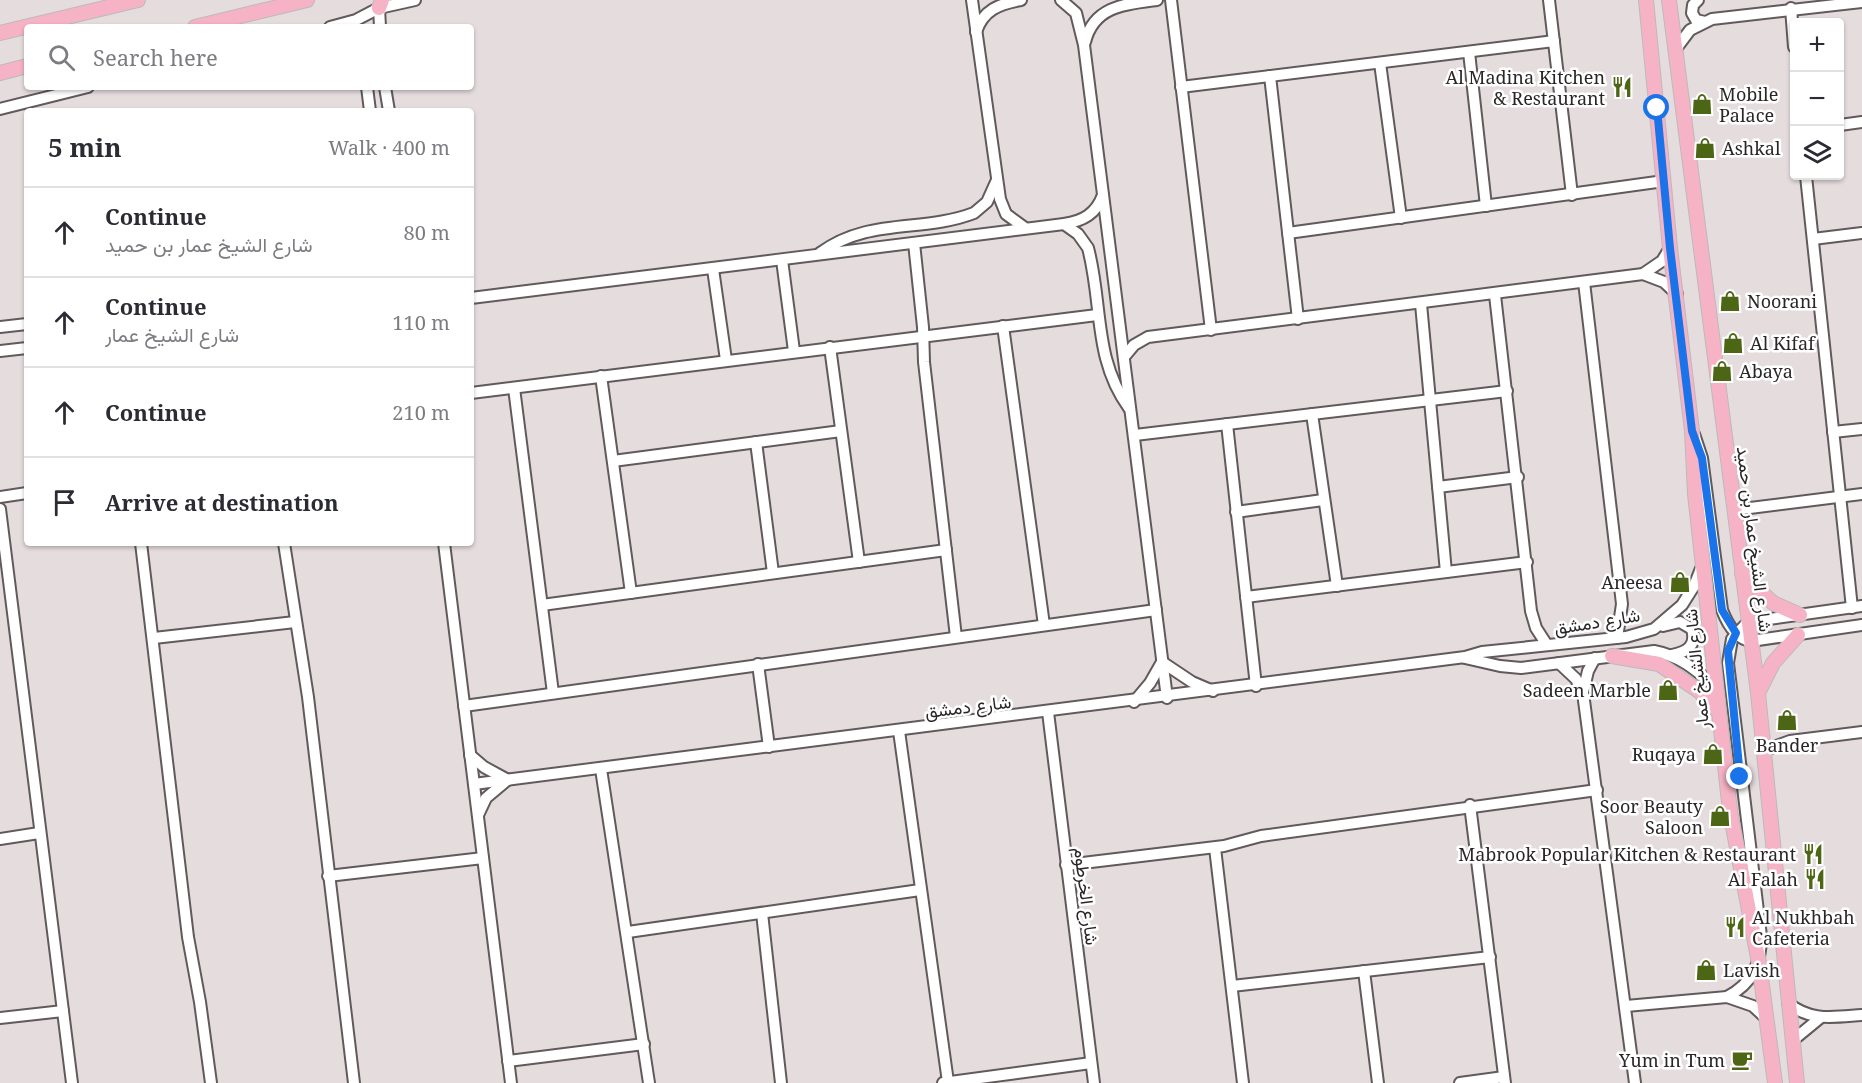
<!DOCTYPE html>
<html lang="en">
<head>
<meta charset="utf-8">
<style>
  :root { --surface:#fff; --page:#f7f7f7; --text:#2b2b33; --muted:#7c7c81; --line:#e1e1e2 }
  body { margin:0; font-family:"Noto Serif",Vazirmatn,serif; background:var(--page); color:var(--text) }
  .controls { position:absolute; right:18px; top:18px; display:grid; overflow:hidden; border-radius:6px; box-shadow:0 2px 4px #0004 }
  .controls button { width:54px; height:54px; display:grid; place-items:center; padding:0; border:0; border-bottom:2px solid var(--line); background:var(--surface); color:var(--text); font:30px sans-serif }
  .stop { position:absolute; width:18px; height:18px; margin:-14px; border:4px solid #1a73e8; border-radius:50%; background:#fff }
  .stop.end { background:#1a73e8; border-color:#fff; box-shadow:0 2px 6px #0008 }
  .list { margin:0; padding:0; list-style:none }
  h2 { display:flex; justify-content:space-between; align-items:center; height:78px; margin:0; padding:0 24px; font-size:26px }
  h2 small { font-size:20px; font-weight:400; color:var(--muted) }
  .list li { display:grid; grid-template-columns:39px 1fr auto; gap:18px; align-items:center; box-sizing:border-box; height:90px; padding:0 24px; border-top:2px solid var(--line) }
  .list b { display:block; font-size:22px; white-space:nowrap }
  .list p { margin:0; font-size:20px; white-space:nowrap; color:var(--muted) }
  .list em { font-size:20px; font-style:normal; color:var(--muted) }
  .icon { flex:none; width:33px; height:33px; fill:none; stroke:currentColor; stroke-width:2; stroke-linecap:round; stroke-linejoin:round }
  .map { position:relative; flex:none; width:1862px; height:1083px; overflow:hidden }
  .search { position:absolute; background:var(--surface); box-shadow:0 2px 4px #0004; left:24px; top:24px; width:450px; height:66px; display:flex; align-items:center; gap:15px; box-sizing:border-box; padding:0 21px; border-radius:6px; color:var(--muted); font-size:22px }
  .panel { position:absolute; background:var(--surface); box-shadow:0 2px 4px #0004; left:24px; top:108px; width:450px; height:438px; border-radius:6px }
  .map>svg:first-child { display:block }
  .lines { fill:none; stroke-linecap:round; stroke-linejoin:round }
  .minor-casing { stroke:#615a5b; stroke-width:14 }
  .major-casing { stroke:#bbbaba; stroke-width:16 }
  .minor { stroke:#fff; stroke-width:10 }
  .major { stroke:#f6b3c6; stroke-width:14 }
  .route { stroke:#1a73e8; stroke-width:8 }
  .labels { text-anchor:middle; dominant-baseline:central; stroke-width:5; stroke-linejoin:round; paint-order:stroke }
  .poi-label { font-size:18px; fill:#2a2627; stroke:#fff; text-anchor:end }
  .street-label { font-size:18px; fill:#2a2627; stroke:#fff }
</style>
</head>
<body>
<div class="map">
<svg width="1862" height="1083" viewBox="0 0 1862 1083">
  <rect width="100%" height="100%" fill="#e5dcde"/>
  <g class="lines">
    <defs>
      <g id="minor">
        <polyline points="972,0 1000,199 1006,214 1025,228"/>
        <polyline points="1061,0 1076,13 1084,45 1167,698"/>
        <polyline points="1171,0 1211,330"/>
        <polyline points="1549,0 1572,195"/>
        <polyline points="1698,0 1693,5 1692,13 1696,20 1705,22"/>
        <polyline points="379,8 380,27"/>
        <polyline points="1791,8 1794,47"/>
        <polyline points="330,27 356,20 379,8 415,0"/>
        <path d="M 976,32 C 983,10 999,4 1021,0"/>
        <path d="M 1085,42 C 1094,6 1125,4 1157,0"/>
        <polyline points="1675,50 1690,30 1712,19 1862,2"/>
        <polyline points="1469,52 1486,206"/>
        <polyline points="1380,63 1401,218"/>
        <polyline points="1270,76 1298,319"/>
        <polyline points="367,87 370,111"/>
        <polyline points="385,87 389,111"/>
        <polyline points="1181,87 1554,41"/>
        <polyline points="0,109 88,87"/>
        <polyline points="1840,125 1862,122"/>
        <polyline points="1806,176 1852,608"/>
        <path d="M 1064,224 L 1078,234 L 1088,248 C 1103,304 1093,359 1129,408"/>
        <polyline points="1288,233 1664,181"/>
        <polyline points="1813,239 1862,233"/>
        <polyline points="914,243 923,327 924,362 956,637"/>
        <path d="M 820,253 C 869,217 922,233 974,213 L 987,202 L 996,182"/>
        <polyline points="782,260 794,351"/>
        <polyline points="713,269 726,360"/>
        <polyline points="1643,274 1664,282 1677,294"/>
        <polyline points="1584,282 1622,604 1617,638"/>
        <polyline points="1495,295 1531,611 1536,628 1547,645"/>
        <path d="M 471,298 L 1064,224 C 1083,221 1096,214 1103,195"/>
        <polyline points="1421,304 1446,572"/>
        <polyline points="1003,326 1044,625"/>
        <polyline points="0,327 27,324"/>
        <polyline points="830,347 859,562"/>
        <polyline points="0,351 27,348"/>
        <polyline points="1124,357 1134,345 1148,337 1643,274 1662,261 1670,248"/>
        <polyline points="601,376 631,593"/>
        <polyline points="514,388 553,693"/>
        <polyline points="471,393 1097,315"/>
        <polyline points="1312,414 1337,586"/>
        <polyline points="1227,424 1256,686"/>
        <polyline points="1833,432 1862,429"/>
        <path d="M 1694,434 L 1702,458 L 1722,610 C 1727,623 1735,639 1751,641 L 1862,625"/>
        <polyline points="1135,435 1507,391"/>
        <polyline points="756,442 773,573"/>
        <polyline points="613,461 841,431"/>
        <polyline points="1438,487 1518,477"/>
        <polyline points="0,497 27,493"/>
        <polyline points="0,509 72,1083"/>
        <polyline points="1734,510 1862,494"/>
        <polyline points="1236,512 1323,500"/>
        <polyline points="141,543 188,937 200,1002 211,1083"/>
        <polyline points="284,543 308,697 354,1083"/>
        <polyline points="444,543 511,1083"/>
        <polyline points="1246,597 1527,562"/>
        <polyline points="542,605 946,550"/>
        <path d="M 1663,626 L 1680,622 L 1692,629 C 1697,646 1687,652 1672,655"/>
        <polyline points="154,638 295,622"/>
        <path d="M 1465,658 L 1500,666 L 1521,668 L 1654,651 C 1681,656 1697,671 1717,688"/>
        <polyline points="1559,663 1576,679 1583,693 1635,1083"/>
        <polyline points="758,664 769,747"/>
        <polyline points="1583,692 1588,671 1595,658"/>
        <polyline points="1134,702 1150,683 1162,662 1192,682 1213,691"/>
        <polyline points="464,706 1156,610"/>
        <polyline points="1048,712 1094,1083"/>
        <polyline points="899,731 948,1082"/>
        <polyline points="1763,751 1790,741 1862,732"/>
        <polyline points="470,755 484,767 508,780"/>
        <polyline points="601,769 649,1083"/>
        <polyline points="474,784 1465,657 1482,652 1626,637 1654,629 1682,605 1694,586 1702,566"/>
        <polyline points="1470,805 1505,1083"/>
        <polyline points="478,815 486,798 505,782"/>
        <polyline points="0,839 39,833"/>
        <polyline points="1215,848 1243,1083"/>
        <polyline points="1066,865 1224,846 1261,836 1597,790"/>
        <polyline points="328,876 483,858"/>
        <polyline points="762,913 781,1083"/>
        <polyline points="628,932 920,890"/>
        <polyline points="1364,971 1378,1083"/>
        <polyline points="1232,986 1490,957"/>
        <path d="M 1727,997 C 1753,983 1761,964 1761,936 L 1728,663 L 1732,639 L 1748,622 L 1862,606"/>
        <path d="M 1788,1003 C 1811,1022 1834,1017 1862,1015"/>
        <polyline points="1626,1006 1727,997 1753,1006 1766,1018"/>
        <polyline points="0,1018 63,1011"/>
        <polyline points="1792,1041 1820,1018"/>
        <polyline points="508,1061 644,1044"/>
        <polyline points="943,1083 1091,1063"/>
        <polyline points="1460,1083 1504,1077"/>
      </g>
      <g id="major">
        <polyline points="1646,0 1670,248 1692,431 1695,494 1730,811 1759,963 1775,1083"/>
        <polyline points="1669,0 1758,693 1797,1083"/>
        <polyline points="379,8 382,0"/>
        <polyline points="195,27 307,0"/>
        <polyline points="0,33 138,0"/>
        <polyline points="0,73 27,66"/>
        <polyline points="1742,574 1773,603 1800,615"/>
        <polyline points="1612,656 1659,664 1699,691 1718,711"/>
        <polyline points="1759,691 1773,663 1798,635"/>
      </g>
    </defs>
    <!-- minor casing -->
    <use href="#minor" class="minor-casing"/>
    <!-- major casing -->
    <use href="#major" class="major-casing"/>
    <!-- minor -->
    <use href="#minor" class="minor"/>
    <!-- major -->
    <use href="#major" class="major"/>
  </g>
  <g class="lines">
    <!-- route -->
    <polyline class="route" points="1657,108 1670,248 1692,431 1702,458 1722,610 1736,633 1728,651 1740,777"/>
  </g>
  <!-- icons -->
  <defs>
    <symbol id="restaurant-bare" viewBox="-9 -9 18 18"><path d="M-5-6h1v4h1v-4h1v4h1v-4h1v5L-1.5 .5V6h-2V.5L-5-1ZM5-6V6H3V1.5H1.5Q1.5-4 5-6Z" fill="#4d6616" stroke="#fff" stroke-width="2.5" paint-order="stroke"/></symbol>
    <symbol id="shop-bare" viewBox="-9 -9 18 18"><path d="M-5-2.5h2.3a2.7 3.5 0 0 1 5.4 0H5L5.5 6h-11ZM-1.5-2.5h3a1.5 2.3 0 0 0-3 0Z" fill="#4d6616" stroke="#fff" stroke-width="2.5" paint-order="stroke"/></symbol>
    <symbol id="cafe-bare" viewBox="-9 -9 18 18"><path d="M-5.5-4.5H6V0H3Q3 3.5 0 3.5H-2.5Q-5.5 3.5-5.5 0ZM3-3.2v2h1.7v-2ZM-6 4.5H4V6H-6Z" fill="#4d6616" stroke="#fff" stroke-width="2.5" paint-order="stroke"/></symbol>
  </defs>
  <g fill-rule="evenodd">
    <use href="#restaurant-bare" x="1607" y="72" width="30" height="30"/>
    <use href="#shop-bare" x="1687" y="89" width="30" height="30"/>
    <use href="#shop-bare" x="1690" y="133" width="30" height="30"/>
    <use href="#shop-bare" x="1715" y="286" width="30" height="30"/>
    <use href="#shop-bare" x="1718" y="328" width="30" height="30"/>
    <use href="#shop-bare" x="1707" y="356" width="30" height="30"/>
    <use href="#shop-bare" x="1665" y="567" width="30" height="30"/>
    <use href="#shop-bare" x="1653" y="675" width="30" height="30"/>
    <use href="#shop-bare" x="1772" y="705" width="30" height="30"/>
    <use href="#shop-bare" x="1698" y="739" width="30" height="30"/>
    <use href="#shop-bare" x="1705" y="801" width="30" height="30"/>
    <use href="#restaurant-bare" x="1798" y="839" width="30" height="30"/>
    <use href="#restaurant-bare" x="1800" y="864" width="30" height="30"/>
    <use href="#restaurant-bare" x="1720" y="912" width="30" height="30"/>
    <use href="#shop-bare" x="1691" y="955" width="30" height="30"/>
    <use href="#cafe-bare" x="1727" y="1045" width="30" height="30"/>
  </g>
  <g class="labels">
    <!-- poi labels -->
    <g class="poi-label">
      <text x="1605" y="77">Al Madina Kitchen<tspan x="1605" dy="21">&amp; Restaurant</tspan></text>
      <text x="1719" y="94" text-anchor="start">Mobile<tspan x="1719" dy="21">Palace</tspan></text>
      <text x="1722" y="148" text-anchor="start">Ashkal</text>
      <text x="1747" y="301" text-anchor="start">Noorani</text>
      <text x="1750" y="343" text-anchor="start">Al Kifaf</text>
      <text x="1739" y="371" text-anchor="start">Abaya</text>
      <text x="1663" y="582">Aneesa</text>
      <text x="1651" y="690">Sadeen Marble</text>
      <text x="1787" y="745" text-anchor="middle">Bander</text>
      <text x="1696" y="754">Ruqaya</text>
      <text x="1703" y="806">Soor Beauty<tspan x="1703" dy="21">Saloon</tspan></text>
      <text x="1796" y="854">Mabrook Popular Kitchen &amp; Restaurant</text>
      <text x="1798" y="879">Al Falah</text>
      <text x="1752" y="917" text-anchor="start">Al Nukhbah<tspan x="1752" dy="21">Cafeteria</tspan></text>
      <text x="1723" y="970" text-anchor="start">Lavish</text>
      <text x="1725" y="1060">Yum in Tum</text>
    </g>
    <!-- street labels -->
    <g class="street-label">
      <text transform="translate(1755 539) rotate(83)">شارع الشيخ عمار بن حميد</text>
      <text transform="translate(1597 621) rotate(-9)">شارع دمشق</text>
      <text transform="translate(1696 669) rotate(-96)">شارع الشيخ عمار</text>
      <text transform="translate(968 706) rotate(-7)">شارع دمشق</text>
      <text transform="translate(1087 896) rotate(83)">شارع الخرطوم</text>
    </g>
  </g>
</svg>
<div class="controls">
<button>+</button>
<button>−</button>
<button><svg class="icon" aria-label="layers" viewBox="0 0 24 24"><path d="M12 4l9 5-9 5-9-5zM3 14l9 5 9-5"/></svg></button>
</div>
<div class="stop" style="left:1657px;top:108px"></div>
<div class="stop end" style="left:1740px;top:777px"></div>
<div class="search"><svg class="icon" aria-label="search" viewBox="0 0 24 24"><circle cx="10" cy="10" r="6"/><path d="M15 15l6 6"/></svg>Search here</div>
<section class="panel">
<h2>5 min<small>Walk · 400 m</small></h2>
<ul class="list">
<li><svg class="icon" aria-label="ahead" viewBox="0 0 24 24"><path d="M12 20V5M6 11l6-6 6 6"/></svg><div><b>Continue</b><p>شارع الشيخ عمار بن حميد</p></div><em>80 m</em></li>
<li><svg class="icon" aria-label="ahead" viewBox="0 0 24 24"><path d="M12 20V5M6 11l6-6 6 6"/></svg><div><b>Continue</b><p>شارع الشيخ عمار</p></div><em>110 m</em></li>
<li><svg class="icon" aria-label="ahead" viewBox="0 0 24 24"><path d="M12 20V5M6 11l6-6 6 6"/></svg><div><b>Continue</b></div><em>210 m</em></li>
<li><svg class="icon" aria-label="arrive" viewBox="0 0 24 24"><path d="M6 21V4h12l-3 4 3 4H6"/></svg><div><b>Arrive at destination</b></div></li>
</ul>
</section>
</div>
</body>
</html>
